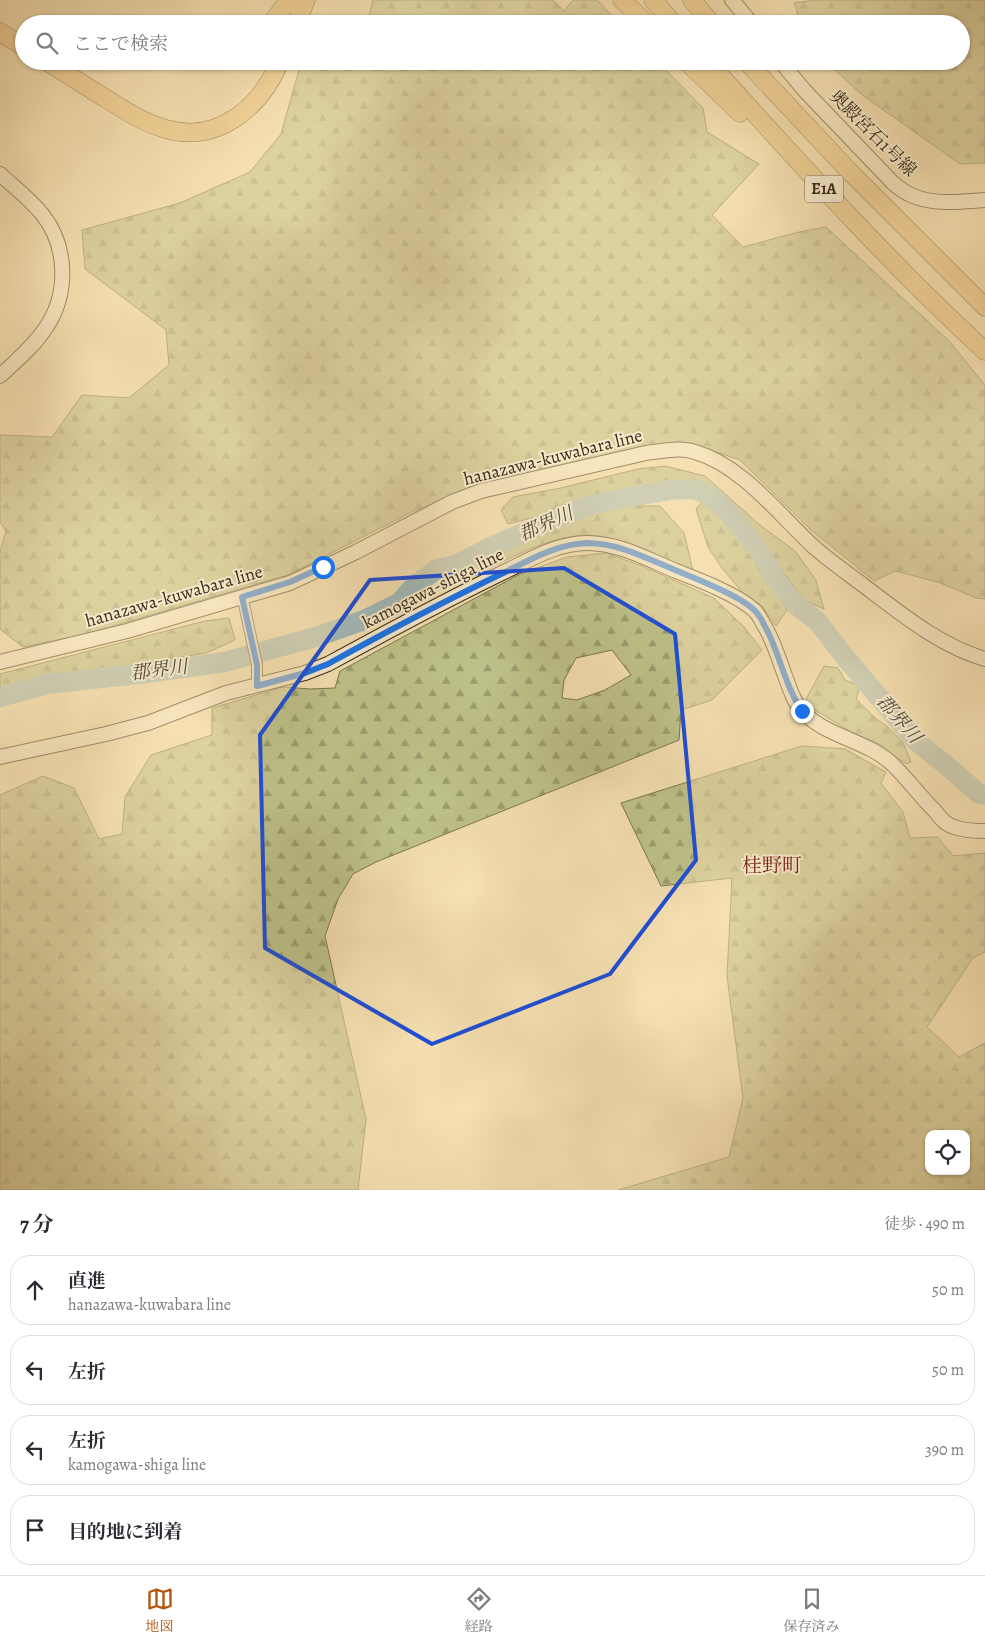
<!DOCTYPE html>
<html lang="ja">
<head>
<meta charset="utf-8">
<style>
  :root { --surface:#fff; --page:#f2f2f3; --text:#2b2b33; --muted:#7c7c81; --line:#e1e1e2; --accent:#b45309 }
  body { margin:0; font-family:Alegreya,"Noto Serif JP",serif; background:var(--page); color:var(--text) }
  .controls { position:absolute; right:15px; bottom:15px; display:grid; overflow:hidden; border-radius:10px; box-shadow:0 1px 4px #0004 }
  .controls button { width:45px; height:45px; display:grid; place-items:center; padding:0; border:0; border-bottom:1px solid var(--line); background:var(--surface); color:var(--text); font:25px sans-serif }
  .stop { position:absolute; width:15px; height:15px; margin:-11px; border:4px solid #1a73e8; border-radius:50%; background:#fff }
  .stop.end { background:#1a73e8; border-color:#fff; box-shadow:0 1px 5px #0008 }
  .list { margin:0; padding:0; list-style:none }
  h2 { display:flex; justify-content:space-between; align-items:center; height:65px; margin:0; padding:0 20px; font-size:21px }
  h2 small { font-size:16px; font-weight:400; color:var(--muted) }
  .list li { display:grid; grid-template-columns:32px 1fr auto; gap:15px; align-items:center; box-sizing:border-box; height:70px; margin:0 10px 10px; padding:0 10px; border:1px solid var(--line); border-radius:20px }
  .list b { display:block; font-size:19px; white-space:nowrap }
  .list p { margin:0; font-size:16px; white-space:nowrap; color:var(--muted) }
  .list em { font-size:16px; font-style:normal; color:var(--muted) }
  .icon { flex:none; width:28px; height:28px; fill:none; stroke:currentColor; stroke-width:2; stroke-linecap:round; stroke-linejoin:round }
  .map { position:relative; flex:none; width:985px; height:1190px; overflow:hidden }
  .search { position:absolute; background:var(--surface); box-shadow:0 1px 4px #0004; left:15px; right:15px; top:15px; height:55px; display:flex; align-items:center; gap:12px; box-sizing:border-box; padding:0 18px; border-radius:28px; color:var(--muted); font-size:19px }
  .sheet { height:385px; background:var(--surface) }
  nav { display:flex; justify-content:space-around; align-items:center; box-sizing:border-box; height:70px; border-top:1px solid var(--line); background:var(--surface); font-size:14px; color:var(--muted) }
  nav a { display:grid; justify-items:center; gap:2px }
  nav .on { color:var(--accent) }
  .map>svg:first-child { display:block }
  .forest { fill:url(#forest-firs); stroke:#7c7651; fill-rule:evenodd }
  .lines { fill:none; stroke-linecap:round; stroke-linejoin:round }
  .river { stroke:#a2bab8; stroke-width:20 }
  .street-casing { stroke:#68583e; stroke-width:12 }
  .secondary-casing { stroke:#392a18; stroke-width:16 }
  .highway-casing { stroke:#392a18; stroke-width:19 }
  .street { stroke:#f8ebcc; stroke-width:10 }
  .secondary { stroke:#f8ebcc; stroke-width:14 }
  .highway { stroke:#eac078; stroke-width:18 }
  .route { stroke:#1a73e8; stroke-width:6 }
  .marked { fill:none; stroke:#1d4ed8; stroke-width:4; stroke-linejoin:round }
  .labels { text-anchor:middle; dominant-baseline:central; stroke-width:4; stroke-linejoin:round; paint-order:stroke }
  .shield { fill:#f8ebcc; stroke:#72644e; stroke-width:1 }
  .shield-label { font-size:16px; font-weight:bold; fill:#392a18 }
  .street-label { font-size:18px; fill:#392a18; stroke:#f8ebcc }
  .water-label { font-size:19px; font-style:italic; fill:#534e40; stroke:#f8ebcc }
  .quarter-label { font-size:20px; fill:#7a1f14; stroke:#f8ebcc }
</style>
</head>
<body>
<div class="map">
<svg width="985" height="1190" viewBox="0 0 985 1190">
  <defs>
    <pattern id="forest-firs" width="22" height="20" patternUnits="userSpaceOnUse" patternTransform="scale(1.25)"><rect width="22" height="20" fill="#bec28a"/><path d="M5 1l3.5 6h-7zM16 11l3.5 6h-7z" fill="#9b9e70"/></pattern>
  </defs>
  <rect width="100%" height="100%" fill="#f5e0b1"/>
  <filter id="stains"><feTurbulence type="fractalNoise" baseFrequency=".004" numOctaves="4"/><feColorMatrix values="0 0 0 0 .2 0 0 0 0 .09 0 0 0 0 .02 0 0 0 .5 -.17"/></filter>
  <radialGradient id="worn" r=".72"><stop offset=".6" stop-color="#630" stop-opacity="0"/><stop offset="1" stop-color="#630" stop-opacity=".3"/></radialGradient>
  <!-- forest -->
  <g class="forest">
    <polygon points="373,0 553,0 564,11 573,0 597,0 620,24 367,24"/>
    <polygon points="815,0 985,0 985,163 960,164 861,94 826,61 961,61 961,24 801,24 794,3"/>
    <polygon points="307,61 657,61 703,108 707,132 759,164 712,215 743,247 799,232 826,227 949,341 985,385 985,599 976,598 938,582 895,571 874,581 810,529 740,460 698,446 475,486 412,512 288,575 82,635 23,647 0,629 0,552 6,531 0,522 0,435 52,437 82,395 129,398 169,365 166,330 85,269 82,230 180,203 250,172 281,134 301,63"/>
    <polygon points="665,466 705,476 760,525 795,551 816,580 824,609 804,600 746,521 716,495 701,485 682,483 563,505 535,517 508,524 501,510 513,497 561,488 638,469"/>
    <polygon points="702,502 722,517 747,541 759,571 770,583 787,610 776,626 762,606 743,593 722,568 708,547 696,509"/>
    <path d="M 622,506 L 660,506 L 684,533 L 693,571 C 664,559 635,544 604,537 C 561,527 509,560 471,577 L 467,571 L 489,555 L 519,541 L 602,507 Z"/>
    <path d="M 606,553 L 642,566 L 714,598 L 744,627 L 762,650 L 712,700 L 681,710 L 679,740 L 376,862 L 353,874 L 338,899 L 325,936 L 366,1119 L 358,1190 L 0,1190 L 0,795 L 43,776 L 74,788 L 99,839 L 122,834 L 125,797 L 151,755 L 212,735 L 212,708 L 283,687 L 310,689 L 335,688 L 340,671 L 520,574 L 567,557 ZM 612,650 L 631,675 L 605,690 L 577,700 L 562,698 L 564,680 L 576,658 Z"/>
    <polygon points="229,618 235,640 206,653 29,683 23,686 0,690 0,674 205,621"/>
    <polygon points="824,666 838,668 845,680 860,686 856,699 874,717 888,727 903,742 911,762 907,764 897,758 881,745 855,734 808,706 806,699"/>
    <path d="M 802,746 L 845,749 L 886,772 L 881,783 L 903,812 L 910,838 L 938,837 L 953,856 L 985,853 L 985,952 L 973,958 L 927,1027 L 959,1057 L 985,1043 L 985,1190 L 618,1190 L 729,1157 L 743,1098 L 727,976 L 732,878 L 661,886 L 621,803 ZM 929,1134 L 966,1134 L 966,1171 L 929,1171 Z"/>
  </g>
  <g class="lines">
    <!-- river -->
    <polyline class="river" points="0,697 47,684 147,673 225,662 319,636 364,620 399,603 415,585 437,569 456,565 493,546 558,518 593,504 669,490 693,489 707,494 726,510 759,550 778,582 795,604 818,622 844,656 917,742 952,770 979,794 985,795"/>
    <defs>
      <polyline id="street" points="244,604 257,665 257,686"/>
      <g id="secondary">
        <polyline points="732,0 752,24"/>
        <path d="M 780,61 L 805,91 L 893,183 C 899,188 906,193 913,196 C 935,205 962,202 985,200"/>
        <path d="M 0,174 C 14,187 30,199 42,214 C 68,246 69,295 45,329 C 33,347 16,361 0,376"/>
        <path d="M 0,662 L 127,631 L 290,583 L 356,552 L 452,502 L 481,491 L 646,453 C 661,451 680,447 695,452 C 743,466 779,515 815,548 C 830,561 847,573 863,585 C 900,613 940,646 985,659"/>
        <path d="M 0,757 L 106,734 L 148,723 L 226,693 L 305,673 L 328,664 C 385,633 442,602 500,574 C 528,561 556,543 587,543 C 619,543 647,559 676,571 C 699,580 737,594 755,611 C 759,615 761,620 764,625 C 773,640 778,656 784,673 C 789,686 793,702 804,713 C 828,737 865,740 891,763 C 907,778 919,795 935,811 C 938,815 942,820 946,823 C 956,830 973,831 985,831"/>
      </g>
      <g id="highway">
        <polyline points="622,0 647,24"/>
        <polyline points="653,0 674,24"/>
        <polyline points="692,0 712,24"/>
        <polyline points="271,24 289,0"/>
        <polyline points="296,24 306,0"/>
        <polyline points="0,32 24,47"/>
        <path d="M 46,61 C 66,73 85,86 105,98 C 124,110 144,123 166,129 C 218,144 261,107 280,61"/>
        <polyline points="686,61 740,113"/>
        <path d="M 707,61 C 797,160 886,260 985,351"/>
        <polyline points="746,61 849,171 985,307"/>
      </g>
    </defs>
    <!-- street casing -->
    <use href="#street" class="street-casing"/>
    <!-- secondary casing -->
    <use href="#secondary" class="secondary-casing"/>
    <!-- highway casing -->
    <use href="#highway" class="highway-casing"/>
    <!-- street -->
    <use href="#street" class="street"/>
    <!-- secondary -->
    <use href="#secondary" class="secondary"/>
    <!-- highway -->
    <use href="#highway" class="highway"/>
  </g>
  <g class="lines">
    <!-- route -->
    <path class="route" d="M 323,567 L 290,582 L 242,597 L 257,665 L 257,686 L 305,673 L 328,664 C 384,633 441,603 499,575 C 526,562 555,544 587,543 C 620,543 650,560 680,572 C 699,580 743,597 756,612 C 761,617 764,625 768,632 C 780,657 786,687 802,711"/>
  </g>
  <!-- marked area -->
  <path d="M0 0H985V1190H0ZM 564,568 L 675,634 L 696,860 L 610,974 L 432,1044 L 265,948 L 260,735 L 370,580 Z" fill="#f5e0b1" fill-opacity=".55" fill-rule="evenodd"/>
  <path class="marked" d="M 564,568 L 675,634 L 696,860 L 610,974 L 432,1044 L 265,948 L 260,735 L 370,580 Z"/>
  <g class="labels">
    <!-- shield labels -->
    <rect class="shield" x="805" y="175.5" width="38" height="27" rx="4"/>
    <g class="shield-label">
      <text x="824" y="189">E1A</text>
    </g>
    <!-- street labels -->
    <g class="street-label">
      <text transform="translate(873 133) rotate(45)">奥殿宮石1号線</text>
      <text transform="translate(553 457) rotate(-14)">hanazawa-kuwabara line</text>
      <text transform="translate(433 588) rotate(-27)">kamogawa-shiga line</text>
      <text transform="translate(174 596) rotate(-16)">hanazawa-kuwabara line</text>
    </g>
    <!-- water labels -->
    <g class="water-label">
      <text transform="translate(546 524) rotate(-24)">郡界川</text>
      <text transform="translate(159 670) rotate(-7)">郡界川</text>
      <text transform="translate(899 719) rotate(49)">郡界川</text>
    </g>
    <!-- quarter labels -->
    <g class="quarter-label">
      <text x="772" y="865">桂野町</text>
    </g>
  </g>
  <rect width="100%" height="100%" filter="url(#stains)"/>
  <rect width="100%" height="100%" fill="url(#worn)"/>
</svg>
<div class="controls">
<button><svg class="icon" aria-label="locate" viewBox="0 0 24 24"><circle cx="12" cy="12" r="6"/><path d="M12 2v4M12 18v4M2 12h4M18 12h4"/></svg></button>
</div>
<div class="stop" style="left:323px;top:567px"></div>
<div class="stop end" style="left:802px;top:711px"></div>
<div class="search"><svg class="icon" aria-label="search" viewBox="0 0 24 24"><circle cx="10" cy="10" r="6"/><path d="M15 15l6 6"/></svg>ここで検索</div>
</div>
<section class="sheet">
<h2>7 分<small>徒歩 · 490 m</small></h2>
<ul class="list">
<li><svg class="icon" aria-label="ahead" viewBox="0 0 24 24"><path d="M12 20V5M6 11l6-6 6 6"/></svg><div><b>直進</b><p>hanazawa-kuwabara line</p></div><em>50 m</em></li>
<li><svg class="icon" aria-label="left" viewBox="0 0 24 24"><path d="M17 20v-9H6M10 6l-5 5 5 5"/></svg><div><b>左折</b></div><em>50 m</em></li>
<li><svg class="icon" aria-label="left" viewBox="0 0 24 24"><path d="M17 20v-9H6M10 6l-5 5 5 5"/></svg><div><b>左折</b><p>kamogawa-shiga line</p></div><em>390 m</em></li>
<li><svg class="icon" aria-label="arrive" viewBox="0 0 24 24"><path d="M6 21V4h12l-3 4 3 4H6"/></svg><div><b>目的地に到着</b></div></li>
</ul>
</section>
<nav>
<a class="on"><svg class="icon" aria-label="map" viewBox="0 0 24 24"><path d="M3 6l6-2 6 2 6-2v14l-6 2-6-2-6 2zM9 4v14M15 6v14"/></svg>地図</a>
<a><svg class="icon" aria-label="directions" viewBox="0 0 24 24"><path d="M12 3l9 9-9 9-9-9zM9 14v-3h6M13 9l2 2-2 2"/></svg>経路</a>
<a><svg class="icon" aria-label="saved" viewBox="0 0 24 24"><path d="M7 4h10v16l-5-4-5 4z"/></svg>保存済み</a>
</nav>
</body>
</html>
